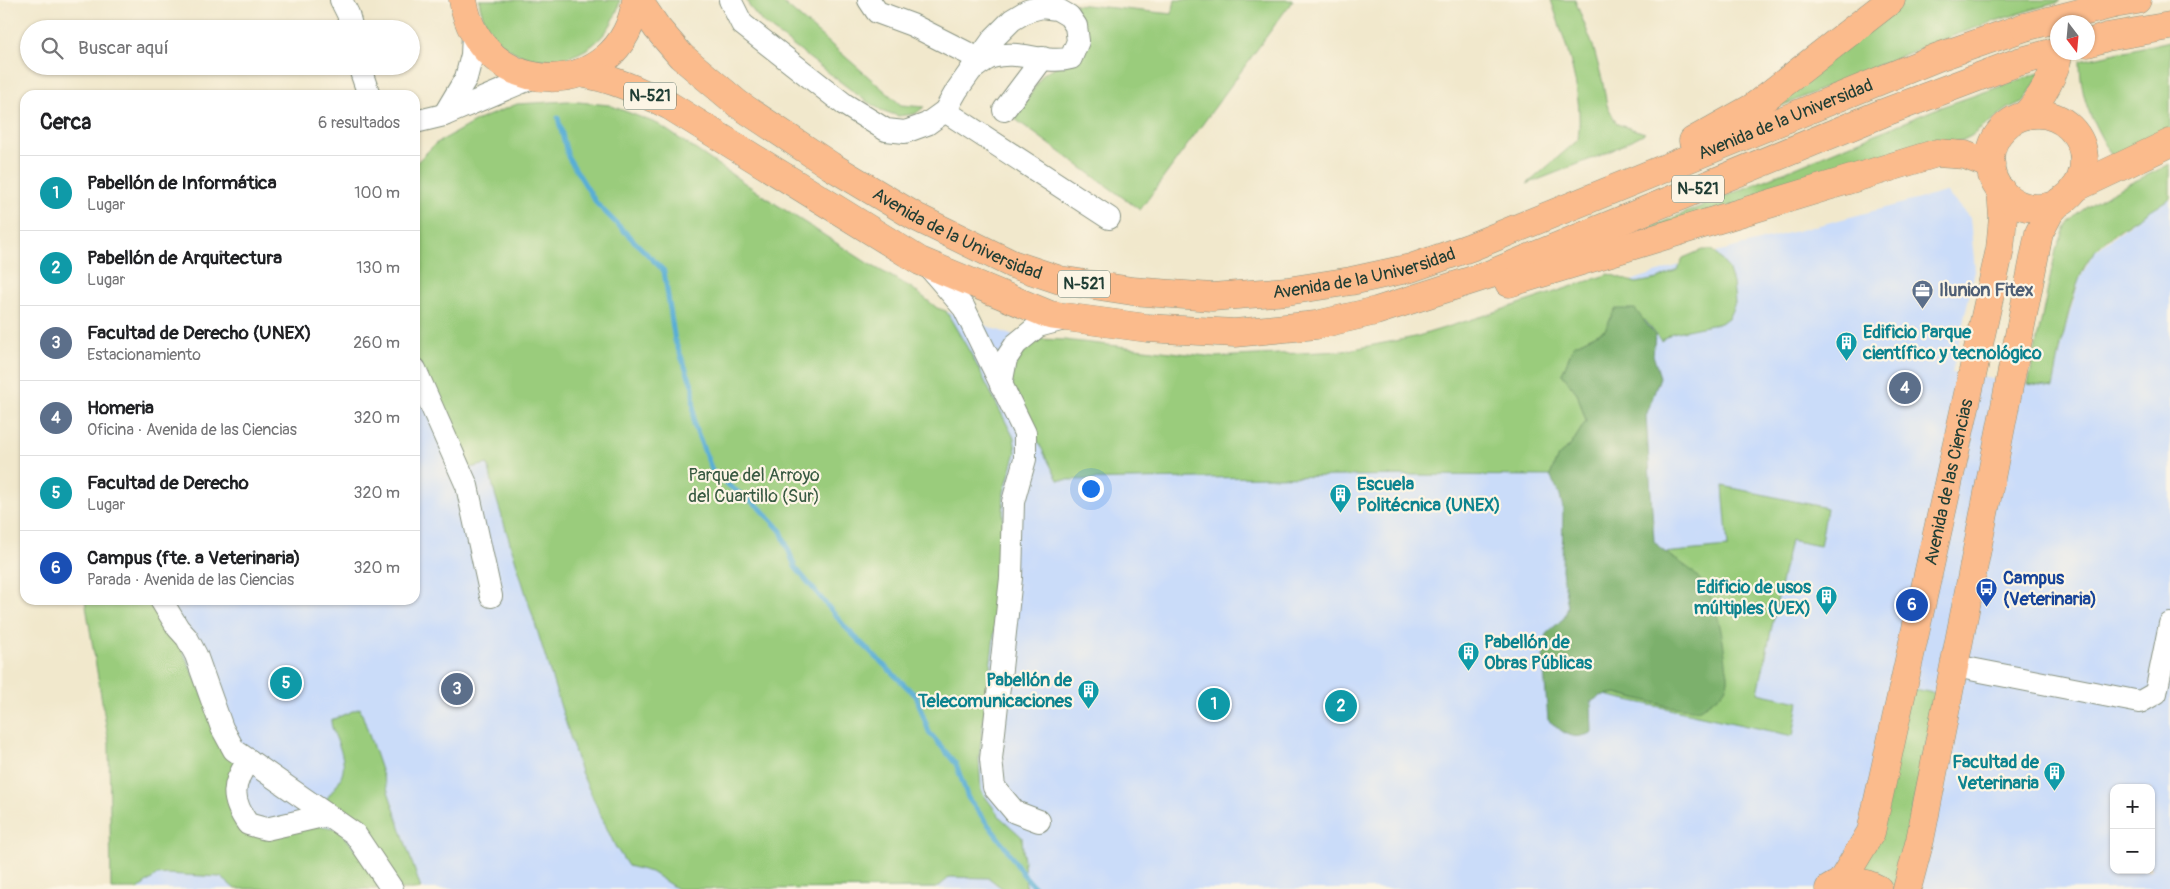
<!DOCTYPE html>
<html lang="es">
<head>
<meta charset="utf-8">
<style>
  :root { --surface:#fff; --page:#f2f2f2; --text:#202124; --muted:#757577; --line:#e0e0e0; --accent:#111827 }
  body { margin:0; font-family:Pangolin,sans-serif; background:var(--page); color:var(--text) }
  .controls { position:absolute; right:15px; bottom:15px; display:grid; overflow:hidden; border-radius:10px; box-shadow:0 1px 4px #0004 }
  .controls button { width:45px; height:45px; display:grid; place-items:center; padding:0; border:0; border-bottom:1px solid var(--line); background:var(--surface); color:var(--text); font:25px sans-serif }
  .compass { position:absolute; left:2050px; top:15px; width:45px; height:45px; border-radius:50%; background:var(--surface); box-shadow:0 1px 4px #0004; rotate:164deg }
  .you { position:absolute; left:1090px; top:488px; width:18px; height:18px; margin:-12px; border:4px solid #fff; border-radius:50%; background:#1a73e8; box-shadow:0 0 0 8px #1a73e833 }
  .badge { display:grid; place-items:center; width:32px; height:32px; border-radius:50%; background:var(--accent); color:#fff; font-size:16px; font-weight:700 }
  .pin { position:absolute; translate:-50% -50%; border:2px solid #fff; box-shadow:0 1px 5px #0006 }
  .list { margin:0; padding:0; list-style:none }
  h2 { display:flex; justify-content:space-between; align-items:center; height:65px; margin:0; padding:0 20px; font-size:21px }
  h2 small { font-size:16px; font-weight:400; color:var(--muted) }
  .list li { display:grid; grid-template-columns:32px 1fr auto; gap:15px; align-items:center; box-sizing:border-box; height:75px; padding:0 20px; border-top:1px solid var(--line) }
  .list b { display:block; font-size:19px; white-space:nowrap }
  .list p { margin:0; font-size:16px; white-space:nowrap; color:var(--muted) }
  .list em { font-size:16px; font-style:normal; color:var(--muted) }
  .icon { flex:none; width:28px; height:28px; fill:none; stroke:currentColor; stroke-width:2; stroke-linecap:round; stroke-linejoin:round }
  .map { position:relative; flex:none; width:2170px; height:889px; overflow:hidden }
  .search { position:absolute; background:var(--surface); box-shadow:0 1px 4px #0004; left:20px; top:20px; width:400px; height:55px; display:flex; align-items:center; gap:12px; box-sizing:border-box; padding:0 18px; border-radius:28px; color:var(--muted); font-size:19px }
  .panel { position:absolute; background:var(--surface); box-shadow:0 1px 4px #0004; left:20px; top:90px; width:400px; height:515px; border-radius:15px }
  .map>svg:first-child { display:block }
  .built { fill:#cadcf9; fill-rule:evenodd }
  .green { fill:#9acc7c; stroke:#5c8458 }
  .forest { fill:#7bb06c; stroke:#4d7650 }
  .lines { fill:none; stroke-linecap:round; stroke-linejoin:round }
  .stream { stroke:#59aed5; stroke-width:5 }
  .minor-casing { stroke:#889280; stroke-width:24 }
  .major-casing { stroke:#889280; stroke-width:29 }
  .highway-casing { stroke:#889280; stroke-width:29 }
  .minor { stroke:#fff; stroke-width:22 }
  .major { stroke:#fbbb8c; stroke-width:28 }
  .highway { stroke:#fbbb8c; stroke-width:28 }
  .highway-bridge-casing { stroke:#889280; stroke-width:29; stroke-linecap:butt }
  .highway-bridge { stroke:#fbbb8c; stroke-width:28 }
  .labels { text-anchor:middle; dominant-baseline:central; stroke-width:4.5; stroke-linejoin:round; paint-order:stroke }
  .shield { fill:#fcf5e5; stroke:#617469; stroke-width:1 }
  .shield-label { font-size:16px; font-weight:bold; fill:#1f3d34 }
  .street-label { font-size:18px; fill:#1f3d34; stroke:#fcf5e5 }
  .service-label { font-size:18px; font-weight:bold; fill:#4e5e75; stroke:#fcf5e5; text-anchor:start }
  .culture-label { font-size:18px; font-weight:bold; fill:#0d838f; stroke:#fcf5e5; text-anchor:start }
  .park-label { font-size:18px; fill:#385a42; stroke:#fcf5e5 }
  .transit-label { font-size:18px; font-weight:bold; fill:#164399; stroke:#fcf5e5; text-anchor:start }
</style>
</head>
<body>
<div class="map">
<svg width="2170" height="889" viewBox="0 0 2170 889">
  <rect width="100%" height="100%" fill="#fcf5e5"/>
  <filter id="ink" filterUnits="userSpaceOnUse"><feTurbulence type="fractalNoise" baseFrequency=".02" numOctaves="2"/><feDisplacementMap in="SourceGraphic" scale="10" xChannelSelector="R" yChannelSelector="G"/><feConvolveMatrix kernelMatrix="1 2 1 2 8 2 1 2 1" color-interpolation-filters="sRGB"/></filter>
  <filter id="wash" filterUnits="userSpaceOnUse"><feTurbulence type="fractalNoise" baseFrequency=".0096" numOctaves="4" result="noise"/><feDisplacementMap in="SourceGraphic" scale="20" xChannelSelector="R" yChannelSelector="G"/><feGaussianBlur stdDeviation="1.12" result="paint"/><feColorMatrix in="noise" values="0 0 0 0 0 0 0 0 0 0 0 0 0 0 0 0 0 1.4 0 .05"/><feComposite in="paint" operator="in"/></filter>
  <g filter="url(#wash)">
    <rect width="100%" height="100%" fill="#f1e8cc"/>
    <!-- built -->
    <path class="built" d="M 568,101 L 609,105 L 658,124 L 771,201 L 869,264 L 912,288 L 937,308 L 1069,356 L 1220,368 L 1373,355 L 1528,315 L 1728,249 L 1946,192 L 1970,218 L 1975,270 L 1952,373 L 2053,388 L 2065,330 L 2079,281 L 2093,253 L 2143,214 L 2170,198 L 2170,889 L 111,889 L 109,743 L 85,600 L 415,600 L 415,164 L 435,144 L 478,120 L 517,104 ZM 2114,788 L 2151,788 L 2151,870 L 2114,870 Z"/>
    <!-- green -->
    <g class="green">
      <path d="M 479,0 L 620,0 C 604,79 491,81 479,0 Z"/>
      <polygon points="747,0 780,0 901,105 924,107 915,114 898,116 881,110 863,99 763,23 749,6"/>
      <polygon points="1175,0 1293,0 1140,210 1015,119 1043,74 1071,58 1076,26 1075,4 1172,14"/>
      <path d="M 1551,0 L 1575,0 L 1593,46 L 1602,79 L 1607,105 L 1617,124 L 1645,133 L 1609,152 L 1527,184 L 1578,140 C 1584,92 1566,45 1551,0 Z"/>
      <path d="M 1905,0 L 2060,0 L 2060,2 C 1962,27 1870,69 1777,108 L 1772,107 L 1813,69 Z"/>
      <path d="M 2170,41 L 2170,136 L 2115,162 C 2095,126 2080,103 2080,61 Z"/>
      <polygon points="2042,72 2024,101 2009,108 1971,136 1963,140 1940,144 1632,235 1938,108"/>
      <polygon points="568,101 609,105 658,124 771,201 869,264 912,288 937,308 946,311 971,354 1014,438 1016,452 1004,492 1000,586 979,758 981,791 1001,818 1022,837 1026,889 1003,889 989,878 950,877 937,888 677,889 651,872 628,866 615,846 581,772 494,491 488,464 464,469 415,361 415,164 435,144 478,120 517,104"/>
      <path d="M 2170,164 L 2170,198 C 2145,214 2114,230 2094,252 C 2073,275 2059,355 2053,388 L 2028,384 L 2056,250 C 2061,240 2064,227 2072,219 C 2090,200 2145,177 2170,164 Z"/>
      <polygon points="1702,250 1713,250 1728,268 1733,283 1735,303 1729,317 1721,323 1672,333 1661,341 1645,320 1605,330 1574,345 1562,374 1577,393 1586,421 1571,445 1558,456 1550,476 1413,475 1058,480 1020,407 1011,384 1012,366 1020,352 1038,339 1064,340 1215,357 1343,351 1415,337 1483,316 1609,274 1636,283 1658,279 1677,270 1683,258"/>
      <polygon points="1723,486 1827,508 1820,546 1790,540 1758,693 1799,702 1793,736 1605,695 1616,693 1667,706 1677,561 1663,553 1728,547"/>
      <polygon points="85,600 159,600 234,762 241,823 316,825 339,829 380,880 377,889 235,889 221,877 167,874 157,875 138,889 111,889 109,743"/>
      <polygon points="1911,688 1937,694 1895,889 1893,889 1886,881 1862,871"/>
      <path d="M 360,708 L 421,889 L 399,889 L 323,804 C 341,778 350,774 338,743 C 335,735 331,728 331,720 Z"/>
    </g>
    <!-- forest -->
    <path class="forest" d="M 1615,309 L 1635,309 L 1655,335 L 1653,355 L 1660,377 L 1646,416 L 1654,541 C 1667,558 1683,561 1696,575 C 1717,599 1722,631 1726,662 C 1726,667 1729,676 1728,681 C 1725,695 1709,703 1698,710 L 1667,706 L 1616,693 L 1600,696 L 1591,702 L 1592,733 C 1569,741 1566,734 1548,720 L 1543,658 L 1547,633 L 1564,618 L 1568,607 L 1562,570 L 1563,508 L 1560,495 L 1550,476 L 1558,456 L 1571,445 L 1586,421 L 1577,393 L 1562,374 L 1574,345 L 1605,330 Z"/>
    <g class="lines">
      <!-- stream -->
      <polyline class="stream" points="558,118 568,157 597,204 664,271 675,341 693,387 694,425 714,475 759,507 781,531 795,567 847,629 916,696 929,732 956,764 968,798 1003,844 1023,874 1036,889"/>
    </g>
  </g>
  <g filter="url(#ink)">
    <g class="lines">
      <defs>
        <g id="minor">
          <polyline points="341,0 348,14 352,29"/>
          <path d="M 730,0 L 742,24 L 844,104 L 886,130 L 905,132 L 927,124 L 945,111 L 957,90 L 994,38 L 1012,20 L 1027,11 L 1042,7 L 1057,9 L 1069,16 L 1076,26 L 1078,41 L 1071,58 C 1046,65 1018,49 992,57 C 985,59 978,66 971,70"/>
          <polyline points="869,0 877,12 912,25 979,59"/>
          <polyline points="359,66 369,95"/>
          <polyline points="1004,110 1043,58"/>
          <polyline points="945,111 1109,218"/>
          <polyline points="444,115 466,78 472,55 473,34"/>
          <polyline points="415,122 444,115 534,77"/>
          <polyline points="928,266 964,308 1025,433 1025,459 1013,502 1011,578 991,759 994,787 1015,812 1039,821"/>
          <polyline points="415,369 467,486 491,596"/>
          <polyline points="1001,385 1006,359 1016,344 1038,326 1068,318"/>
          <polyline points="161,600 178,628 187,638 196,655 222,728 234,750 355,834 392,889"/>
          <polyline points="1955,666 2140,702 2156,693 2170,624"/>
          <path d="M 249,760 C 231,784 231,800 248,824 L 266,829 L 327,815"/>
        </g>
        <g id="major">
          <path id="s1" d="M 1840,884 L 1871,832 L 2000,249 L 2003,217 L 2001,190"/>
          <path d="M 1829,889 C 1845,879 1862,880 1878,889"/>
          <polyline points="1907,889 1920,840 2039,233 2050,212 2060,201"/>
        </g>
        <g id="highway">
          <path d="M 463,0 C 480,103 622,104 636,0"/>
          <path id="s2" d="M 638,0 L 657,28 L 681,56 L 738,104 L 831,166 L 916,217 L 1012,264 L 1060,280 L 1132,291 L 1212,297 L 1287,291 L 1351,281 L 1411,268 L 1471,247 L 1938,57 L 2025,27"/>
          <polyline points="2114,4 2137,0"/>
          <polyline points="2088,43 2107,37 2170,26"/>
          <path d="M 579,73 C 612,78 640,91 670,106 L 920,261 L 1050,315 L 1147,328 L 1235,333 L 1316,325 L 1376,311 L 1488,275 L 1883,113 L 2018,62 L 2058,51"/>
          <circle cx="2037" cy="161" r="47"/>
          <path d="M 2026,115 C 2042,97 2054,77 2059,52"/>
          <polyline points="1693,141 1752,108 1891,0"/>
          <polyline points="2075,188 2170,143"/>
          <polyline points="1509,283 1937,153 1965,155 1991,165"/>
        </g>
      </defs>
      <!-- minor casing -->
      <use href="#minor" class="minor-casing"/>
      <!-- major casing -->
      <use href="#major" class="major-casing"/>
      <!-- highway casing -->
      <use href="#highway" class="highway-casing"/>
      <!-- minor -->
      <use href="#minor" class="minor"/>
      <!-- major -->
      <use href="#major" class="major"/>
      <!-- highway -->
      <use href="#highway" class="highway"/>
      <defs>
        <polyline id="highway-bridge" points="2025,27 2114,4"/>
      </defs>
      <!-- highway-bridge casing -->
      <use href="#highway-bridge" class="highway-bridge-casing"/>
      <!-- highway-bridge -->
      <use href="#highway-bridge" class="highway-bridge"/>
    </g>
  </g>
  <!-- icons -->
  <defs>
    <symbol id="office-pin" viewBox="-11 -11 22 30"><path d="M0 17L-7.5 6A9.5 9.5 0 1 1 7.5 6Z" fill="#5c6f8a" stroke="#fcf5e5"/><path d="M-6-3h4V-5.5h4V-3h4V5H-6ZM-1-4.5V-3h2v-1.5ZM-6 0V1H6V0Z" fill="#fff"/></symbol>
    <symbol id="building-pin" viewBox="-11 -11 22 30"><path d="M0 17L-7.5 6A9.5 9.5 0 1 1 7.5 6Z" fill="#0f9aa8" stroke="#fcf5e5"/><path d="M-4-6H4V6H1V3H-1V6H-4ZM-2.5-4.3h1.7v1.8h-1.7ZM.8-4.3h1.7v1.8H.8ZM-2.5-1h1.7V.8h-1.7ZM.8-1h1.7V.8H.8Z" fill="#fff"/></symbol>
    <symbol id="bus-pin" viewBox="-11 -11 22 30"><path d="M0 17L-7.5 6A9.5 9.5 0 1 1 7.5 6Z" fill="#1a4fb4" stroke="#fcf5e5"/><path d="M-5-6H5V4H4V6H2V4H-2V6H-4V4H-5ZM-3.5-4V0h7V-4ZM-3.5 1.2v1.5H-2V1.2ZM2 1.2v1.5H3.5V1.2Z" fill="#fff"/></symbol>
  </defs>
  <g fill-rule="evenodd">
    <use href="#office-pin" x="1910" y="278" width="25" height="34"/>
    <use href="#building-pin" x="1834" y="330" width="25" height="34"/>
    <use href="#building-pin" x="1328" y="482" width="25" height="34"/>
    <use href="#bus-pin" x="1974" y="576" width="25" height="34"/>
    <use href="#building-pin" x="1814" y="584" width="25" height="34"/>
    <use href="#building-pin" x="1456" y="640" width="25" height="34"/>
    <use href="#building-pin" x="1076" y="678" width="25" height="34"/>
    <use href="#building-pin" x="2042" y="760" width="25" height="34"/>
  </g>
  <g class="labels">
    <!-- shield labels -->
    <g class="shield">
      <rect x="624" y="82.5" width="52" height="27" rx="4"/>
      <rect x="1672" y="175.5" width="52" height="27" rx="4"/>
      <rect x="1058" y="270.5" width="52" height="27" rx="4"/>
    </g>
    <g class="shield-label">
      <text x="650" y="96">N-521</text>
      <text x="1698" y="189">N-521</text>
      <text x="1084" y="284">N-521</text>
    </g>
    <!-- street labels -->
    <g class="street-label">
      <text stroke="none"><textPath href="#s2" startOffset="1271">Avenida de la Universidad</textPath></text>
      <text stroke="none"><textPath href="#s2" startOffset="401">Avenida de la Universidad</textPath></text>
      <text stroke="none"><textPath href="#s2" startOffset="821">Avenida de la Universidad</textPath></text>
      <text stroke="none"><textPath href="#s1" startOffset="419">Avenida de las Ciencias</textPath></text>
    </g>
    <!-- service labels -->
    <g class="service-label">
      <text x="1939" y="290">Ilunion Fitex</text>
    </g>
    <!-- culture labels -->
    <g class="culture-label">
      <text x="1863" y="332">Edificio Parque<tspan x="1863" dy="21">científico y tecnológico</tspan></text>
      <text x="1357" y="484">Escuela<tspan x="1357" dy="21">Politécnica (UNEX)</tspan></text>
      <text x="1811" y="587" text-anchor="end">Edificio de usos<tspan x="1811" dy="21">múltiples (UEX)</tspan></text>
      <text x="1484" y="642">Pabellón de<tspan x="1484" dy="21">Obras Públicas</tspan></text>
      <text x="1072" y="680" text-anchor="end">Pabellón de<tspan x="1072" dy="21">Telecomunicaciones</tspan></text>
      <text x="2039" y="762" text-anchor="end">Facultad de<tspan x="2039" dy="21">Veterinaria</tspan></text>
    </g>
    <!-- park labels -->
    <g class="park-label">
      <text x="754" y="475">Parque del Arroyo<tspan x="754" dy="21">del Cuartillo (Sur)</tspan></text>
    </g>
    <!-- transit labels -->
    <g class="transit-label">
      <text x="2003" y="578">Campus<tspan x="2003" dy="21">(Veterinaria)</tspan></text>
    </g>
  </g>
</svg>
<div class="controls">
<button>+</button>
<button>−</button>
</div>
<svg class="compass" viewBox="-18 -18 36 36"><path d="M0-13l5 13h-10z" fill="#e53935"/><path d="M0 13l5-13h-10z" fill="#757577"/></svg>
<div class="you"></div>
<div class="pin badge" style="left:1214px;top:704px;background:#0f9aa8">1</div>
<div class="pin badge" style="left:1341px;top:706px;background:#0f9aa8">2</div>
<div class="pin badge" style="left:457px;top:689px;background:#5c6f8a">3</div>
<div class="pin badge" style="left:1905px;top:388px;background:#5c6f8a">4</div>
<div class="pin badge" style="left:286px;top:683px;background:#0f9aa8">5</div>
<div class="pin badge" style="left:1912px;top:605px;background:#1a4fb4">6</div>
<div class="search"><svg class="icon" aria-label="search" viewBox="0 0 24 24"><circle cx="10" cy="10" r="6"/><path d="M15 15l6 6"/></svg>Buscar aquí</div>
<section class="panel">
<h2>Cerca<small>6 resultados</small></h2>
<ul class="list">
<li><span class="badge" style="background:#0f9aa8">1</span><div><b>Pabellón de Informática</b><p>Lugar</p></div><em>100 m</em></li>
<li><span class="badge" style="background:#0f9aa8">2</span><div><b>Pabellón de Arquitectura</b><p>Lugar</p></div><em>130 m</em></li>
<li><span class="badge" style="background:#5c6f8a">3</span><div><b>Facultad de Derecho (UNEX)</b><p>Estacionamiento</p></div><em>260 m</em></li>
<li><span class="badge" style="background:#5c6f8a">4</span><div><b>Homeria</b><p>Oficina · Avenida de las Ciencias</p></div><em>320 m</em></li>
<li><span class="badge" style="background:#0f9aa8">5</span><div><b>Facultad de Derecho</b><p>Lugar</p></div><em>320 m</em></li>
<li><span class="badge" style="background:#1a4fb4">6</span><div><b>Campus (fte. a Veterinaria)</b><p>Parada · Avenida de las Ciencias</p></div><em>320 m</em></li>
</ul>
</section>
</div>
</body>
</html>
